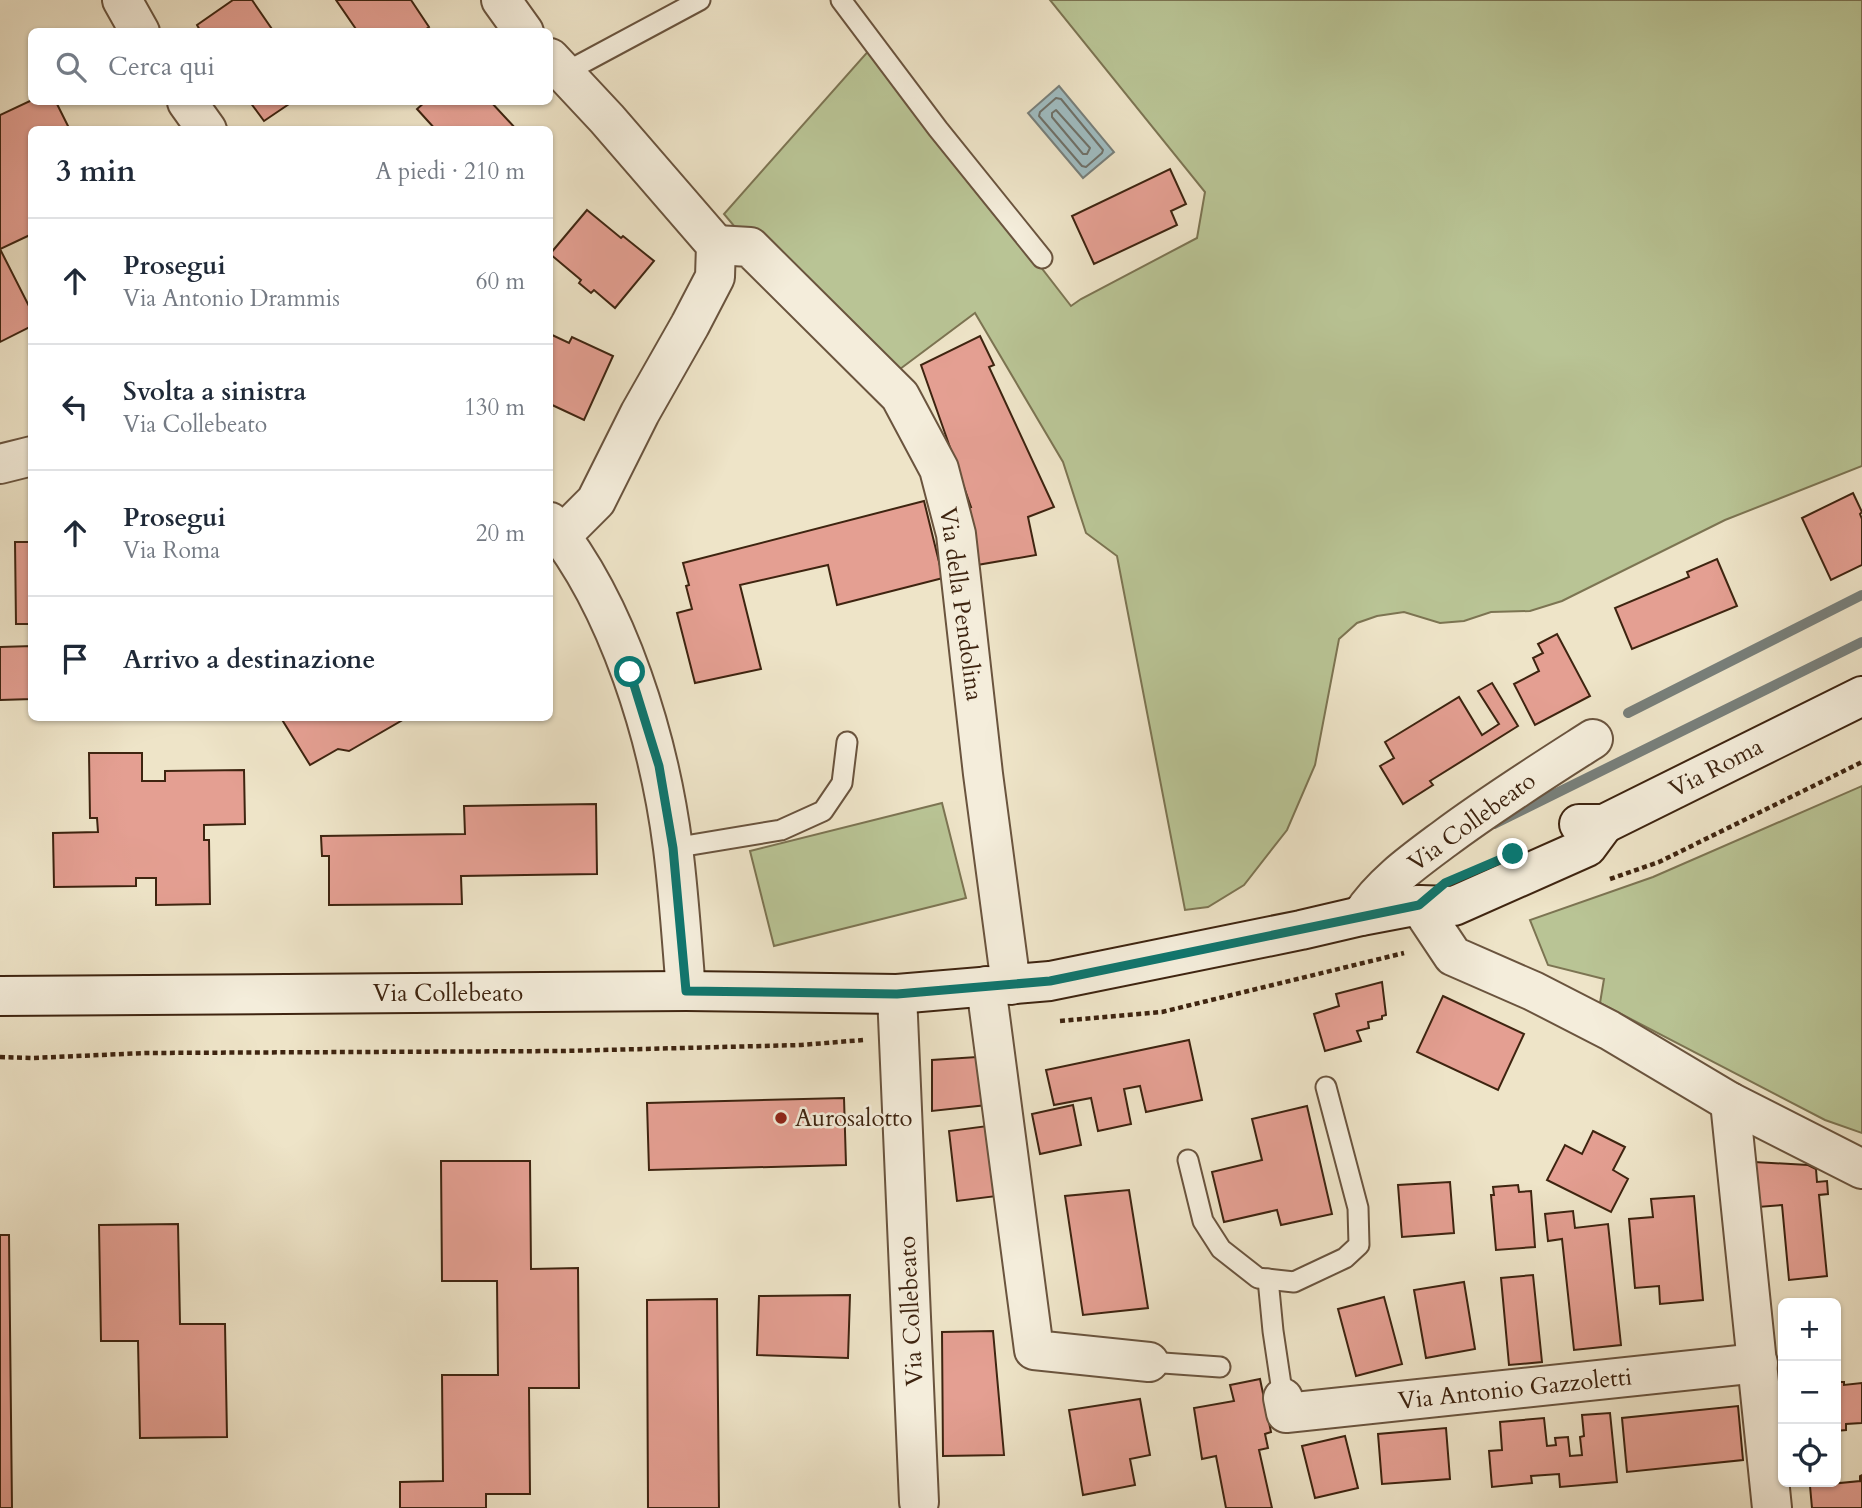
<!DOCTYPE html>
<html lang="it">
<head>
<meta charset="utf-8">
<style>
  :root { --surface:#fff; --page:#f6f6f7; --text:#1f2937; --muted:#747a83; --line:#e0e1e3 }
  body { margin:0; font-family:Cardo,serif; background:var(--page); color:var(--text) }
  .controls { position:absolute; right:21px; bottom:21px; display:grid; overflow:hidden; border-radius:10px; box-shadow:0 2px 5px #0004 }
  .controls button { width:63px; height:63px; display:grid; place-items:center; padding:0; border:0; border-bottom:2px solid var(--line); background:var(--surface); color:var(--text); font:35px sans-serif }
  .stop { position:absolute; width:21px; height:21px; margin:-16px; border:5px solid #0f766e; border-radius:50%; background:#fff }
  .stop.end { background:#0f766e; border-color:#fff; box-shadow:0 2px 7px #0008 }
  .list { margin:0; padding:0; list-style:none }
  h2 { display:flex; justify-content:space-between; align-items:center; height:91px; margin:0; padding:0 28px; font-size:30px }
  h2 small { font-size:23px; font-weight:400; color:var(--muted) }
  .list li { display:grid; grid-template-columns:46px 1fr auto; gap:21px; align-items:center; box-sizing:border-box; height:126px; padding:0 28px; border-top:2px solid var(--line) }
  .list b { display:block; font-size:26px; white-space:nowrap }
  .list p { margin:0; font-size:23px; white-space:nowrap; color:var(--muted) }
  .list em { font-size:23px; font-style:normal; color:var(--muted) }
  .icon { flex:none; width:38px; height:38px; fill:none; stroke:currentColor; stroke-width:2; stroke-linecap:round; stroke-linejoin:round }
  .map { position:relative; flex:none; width:1862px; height:1508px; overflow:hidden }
  .search { position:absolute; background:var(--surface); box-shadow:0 2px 5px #0004; left:28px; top:28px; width:525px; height:77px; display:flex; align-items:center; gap:18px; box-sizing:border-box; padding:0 24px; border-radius:10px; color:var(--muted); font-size:26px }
  .panel { position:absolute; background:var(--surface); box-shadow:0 2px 5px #0004; left:28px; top:126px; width:525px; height:595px; border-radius:10px }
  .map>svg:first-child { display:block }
  .green { fill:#b9c495; stroke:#7c7452; stroke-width:2 }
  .water { fill:#9fbcc1; stroke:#787f7a; stroke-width:2 }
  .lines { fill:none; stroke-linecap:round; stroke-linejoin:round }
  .shore { stroke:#6e7068; stroke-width:2 }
  .stream { stroke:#787f7a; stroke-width:10 }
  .building { fill:#e49f92; stroke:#3e2410; stroke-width:2 }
  .lane-casing { stroke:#6a543e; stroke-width:23 }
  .street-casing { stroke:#6a543e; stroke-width:42 }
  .secondary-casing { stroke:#3e2410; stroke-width:42 }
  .path { stroke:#3e2410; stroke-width:4.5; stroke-dasharray:5 3.5; stroke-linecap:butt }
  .lane { stroke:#f4eddb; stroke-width:19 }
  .street { stroke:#f4eddb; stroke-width:38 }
  .secondary { stroke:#f4eddb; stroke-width:38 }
  .route { stroke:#0f766e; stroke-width:9 }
  .poi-dot { fill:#8f2418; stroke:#f4eddb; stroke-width:2.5 }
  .labels { text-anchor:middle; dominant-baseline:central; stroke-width:5; stroke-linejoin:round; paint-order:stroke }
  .street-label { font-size:24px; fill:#3e2410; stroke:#f4eddb }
  .poi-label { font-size:24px; fill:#3e2410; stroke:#f4eddb; text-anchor:start }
</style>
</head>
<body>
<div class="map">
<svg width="1862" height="1508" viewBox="0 0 1862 1508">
  <rect width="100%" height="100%" fill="#eee4c8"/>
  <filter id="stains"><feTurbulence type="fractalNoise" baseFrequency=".00286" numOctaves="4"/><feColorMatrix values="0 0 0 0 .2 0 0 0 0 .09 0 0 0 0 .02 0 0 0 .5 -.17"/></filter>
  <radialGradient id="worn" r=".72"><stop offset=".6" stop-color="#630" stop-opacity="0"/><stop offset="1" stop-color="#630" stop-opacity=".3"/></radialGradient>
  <!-- green -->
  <g class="green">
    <polygon points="1050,0 1862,0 1862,466 1725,520 1562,601 1530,611 1491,612 1464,621 1440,623 1404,612 1377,616 1357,623 1339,639 1315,765 1287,830 1244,885 1208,907 1185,910 1117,556 1086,533 1063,462 975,313 872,390 724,214 871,48 1071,306 1081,299 1197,238 1205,192"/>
    <polygon points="1862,786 1862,1133 1825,1120 1600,1003 1604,979 1548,965 1530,920 1653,877"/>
    <polygon points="942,803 966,898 774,946 750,851"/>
  </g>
  <!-- water -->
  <polygon class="water" points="1059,86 1114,152 1083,178 1028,113"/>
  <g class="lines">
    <!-- shore -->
    <g class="shore">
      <polygon points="1056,98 1061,99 1103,150 1102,153 1086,167 1082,166 1039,116 1040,112"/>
      <polygon points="1056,110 1090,148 1087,154 1083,154 1052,117 1052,113"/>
    </g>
    <!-- stream -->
    <g class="stream">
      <polyline points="1628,713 1862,595"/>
      <polyline points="1494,824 1862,642"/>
    </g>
  </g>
  <!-- building -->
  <g class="building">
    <polygon points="233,0 252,0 274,32 201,32 197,25"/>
    <polygon points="336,0 411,0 429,27 422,32 358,32"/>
    <polygon points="32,100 56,102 70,130 32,130 32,234 0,249 32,312 32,326 0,342 0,115"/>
    <polygon points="250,102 292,102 264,121"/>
    <polygon points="425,102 491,102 517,130 436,130 417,109"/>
    <polygon points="1170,169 1186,204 1171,211 1177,225 1094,264 1072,216"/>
    <polygon points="587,210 621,238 623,236 654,261 615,308 594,290 591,293 579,283 581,280 550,254"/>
    <polygon points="550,334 569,343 572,337 613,356 584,420 550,404"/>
    <polygon points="980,336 994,365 989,367 1054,507 1028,517 1036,555 977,565 965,509 971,507 921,365"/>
    <polygon points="1853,493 1862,512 1860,514 1862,519 1862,565 1831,580 1802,518"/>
    <polygon points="924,501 943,578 837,605 828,565 740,585 761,669 695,683 677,613 692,609 686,586 689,585 683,563"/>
    <polygon points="15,542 32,542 32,624 16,624"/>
    <polygon points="1717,559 1737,606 1632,649 1615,608 1689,577 1687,572"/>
    <polygon points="1557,634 1590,696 1535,725 1514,684 1539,671 1533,658 1543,653 1538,644"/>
    <polygon points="32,646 32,699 0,700 0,647"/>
    <polygon points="1492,683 1518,726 1430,781 1433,785 1403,804 1380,766 1394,758 1385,742 1459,697 1482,735 1499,724 1478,691"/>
    <polygon points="281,718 406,718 349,751 338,749 310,765"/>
    <polygon points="89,753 142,753 142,781 165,781 165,771 244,770 245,824 204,825 204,840 209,840 210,904 156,905 156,878 136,878 136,886 54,887 53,833 98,832 97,818 90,818"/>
    <polygon points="596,804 597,874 461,876 462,904 329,905 329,856 322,856 321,836 465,834 464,806"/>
    <polygon points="1382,982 1386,1015 1382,1016 1382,1019 1368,1022 1369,1028 1357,1031 1361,1041 1325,1051 1314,1014 1339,1006 1336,994"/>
    <polygon points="1443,996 1524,1034 1498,1090 1417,1052"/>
    <polygon points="1189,1040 1202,1100 1146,1112 1140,1086 1124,1089 1131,1124 1098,1131 1091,1098 1054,1105 1046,1070"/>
    <polygon points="992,1056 996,1104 932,1111 932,1060"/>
    <polygon points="844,1098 846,1165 649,1170 647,1103"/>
    <polygon points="1073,1105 1081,1145 1040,1154 1032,1114"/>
    <polygon points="1307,1106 1332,1214 1281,1225 1277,1210 1224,1222 1212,1172 1262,1160 1252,1119"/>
    <polygon points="995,1125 1005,1195 957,1201 949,1131"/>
    <polygon points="1593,1131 1625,1147 1613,1170 1628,1179 1611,1212 1547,1180 1565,1145 1582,1154"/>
    <polygon points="441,1161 530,1161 531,1269 578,1268 579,1388 529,1388 530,1494 486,1494 486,1508 400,1508 400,1482 443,1481 442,1375 498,1375 497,1281 442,1281"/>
    <polygon points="1754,1162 1808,1165 1816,1169 1817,1182 1827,1181 1828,1194 1819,1195 1827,1276 1789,1280 1782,1205 1758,1207"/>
    <polygon points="1450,1182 1454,1233 1402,1237 1398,1185"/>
    <polygon points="1518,1185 1519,1192 1531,1191 1535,1247 1496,1250 1491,1195 1494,1195 1493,1187"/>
    <polygon points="1129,1190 1148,1308 1083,1315 1065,1196"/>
    <polygon points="1694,1196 1703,1300 1660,1304 1659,1286 1635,1288 1629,1219 1653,1217 1651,1199"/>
    <polygon points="1573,1211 1575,1228 1608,1224 1621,1345 1574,1350 1562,1239 1548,1241 1545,1214"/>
    <polygon points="178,1224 180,1324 225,1324 227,1437 140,1438 138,1341 101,1341 99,1225"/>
    <polygon points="0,1235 9,1235 12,1508 0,1508"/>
    <polygon points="1533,1275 1542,1362 1509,1365 1501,1278"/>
    <polygon points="1464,1282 1475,1349 1426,1358 1414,1290"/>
    <polygon points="850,1295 848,1358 757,1355 759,1296"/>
    <polygon points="1384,1297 1402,1364 1356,1376 1338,1309"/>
    <polygon points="717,1299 719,1508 648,1508 647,1300"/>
    <polygon points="993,1331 1004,1455 943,1456 942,1332"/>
    <polygon points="1260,1379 1271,1432 1265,1434 1268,1448 1259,1450 1272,1508 1226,1508 1216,1456 1202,1459 1194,1408 1234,1401 1230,1385"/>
    <polygon points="1836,1382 1844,1382 1844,1385 1862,1383 1862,1423 1846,1424 1846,1430 1836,1431"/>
    <polygon points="1140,1399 1150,1455 1130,1459 1135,1485 1083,1495 1069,1410"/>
    <polygon points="1738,1406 1743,1460 1627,1472 1622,1418"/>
    <polygon points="1610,1413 1617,1482 1560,1487 1559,1474 1531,1476 1532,1483 1492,1487 1489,1451 1502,1450 1500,1422 1544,1418 1547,1446 1556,1445 1555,1438 1568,1437 1570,1456 1582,1455 1580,1437 1584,1436 1582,1415"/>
    <polygon points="1446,1428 1450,1479 1382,1484 1378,1434"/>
    <polygon points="1345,1436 1358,1488 1315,1498 1302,1446"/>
    <polygon points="1862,1475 1862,1508 1812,1508 1810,1486 1860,1481 1860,1476"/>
  </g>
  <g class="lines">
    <defs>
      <g id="lane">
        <polyline points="841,0 938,129 1042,258"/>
        <polyline points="564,73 700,0"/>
        <polyline points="673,848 781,830 823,811 842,783 847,742"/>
        <polyline points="1188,1160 1203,1221 1221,1249 1258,1278 1294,1282 1345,1258 1359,1245 1358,1208 1326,1087"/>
        <polyline points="1268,1279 1273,1331 1283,1398"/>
        <polyline points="1149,1362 1220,1367"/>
      </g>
      <g id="street">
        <polyline points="122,0 140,32"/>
        <polyline points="501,0 524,32"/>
        <polyline points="550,58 607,119 716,245 715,277 690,325 640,413 596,501 561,536"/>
        <polyline points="187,102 207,130"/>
        <polyline points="716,245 750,247 900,396 939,469 956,534 983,774 1011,985"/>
        <polyline points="0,464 32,456"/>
        <path d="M 550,522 C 619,607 659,739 673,848 C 679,895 682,944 686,991"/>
        <polyline points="1419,905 1453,956 1533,991 1609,1030 1730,1102 1862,1169"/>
        <path d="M 1361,916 C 1382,884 1413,862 1444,839 C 1492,803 1543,771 1593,739"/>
        <polyline points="986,986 1034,1350 1149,1362"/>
        <polyline points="897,994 919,1502"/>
        <polyline points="1730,1102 1772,1508"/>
        <polyline points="1283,1398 1286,1413 1758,1363"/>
      </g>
      <g id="secondary">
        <polyline points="1579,824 1604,824 1862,696"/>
        <polyline points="0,996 686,991 897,994 1050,981 1301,930 1361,916 1419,905 1454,906 1587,847 1604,824"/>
      </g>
    </defs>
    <!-- lane casing -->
    <use href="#lane" class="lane-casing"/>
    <!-- street casing -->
    <use href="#street" class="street-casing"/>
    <!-- secondary casing -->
    <use href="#secondary" class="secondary-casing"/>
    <!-- path -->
    <g class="path">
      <polyline points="1610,879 1659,862 1862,762"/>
      <polyline points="1060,1021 1162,1012 1404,953"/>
      <polyline points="0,1057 32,1058 145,1053 563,1051 801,1045 863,1040"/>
    </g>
    <!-- lane -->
    <use href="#lane" class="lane"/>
    <!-- street -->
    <use href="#street" class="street"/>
    <!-- secondary -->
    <use href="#secondary" class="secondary"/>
  </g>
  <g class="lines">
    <!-- route -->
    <polyline class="route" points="630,672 659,766 673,848 686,991 897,994 1050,981 1419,905 1445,883 1513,854"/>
  </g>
  <!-- markers -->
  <circle class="poi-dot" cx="781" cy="1118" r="7"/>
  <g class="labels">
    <!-- street labels -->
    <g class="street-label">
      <text transform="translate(961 604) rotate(82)">Via della Pendolina</text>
      <text transform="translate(1716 768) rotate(-27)">Via Roma</text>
      <text transform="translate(1472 822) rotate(-36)">Via Collebeato</text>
      <text x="448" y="993">Via Collebeato</text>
      <text transform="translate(911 1311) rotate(-93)">Via Collebeato</text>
      <text transform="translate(1515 1389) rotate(-6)">Via Antonio Gazzoletti</text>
    </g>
    <!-- poi labels -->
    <g class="poi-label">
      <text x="795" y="1118">Aurosalotto</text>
    </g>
  </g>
  <rect width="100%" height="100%" filter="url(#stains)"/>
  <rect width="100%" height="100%" fill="url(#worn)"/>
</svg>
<div class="controls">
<button>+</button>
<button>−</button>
<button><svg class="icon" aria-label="locate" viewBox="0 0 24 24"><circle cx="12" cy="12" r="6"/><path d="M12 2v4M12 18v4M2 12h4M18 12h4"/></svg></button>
</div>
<div class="stop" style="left:630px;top:672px"></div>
<div class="stop end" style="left:1513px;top:854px"></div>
<div class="search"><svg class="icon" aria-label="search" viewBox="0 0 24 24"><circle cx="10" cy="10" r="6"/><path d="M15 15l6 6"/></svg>Cerca qui</div>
<section class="panel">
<h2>3 min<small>A piedi · 210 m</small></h2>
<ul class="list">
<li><svg class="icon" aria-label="ahead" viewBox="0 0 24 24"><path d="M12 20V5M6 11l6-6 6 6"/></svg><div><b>Prosegui</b><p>Via Antonio Drammis</p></div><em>60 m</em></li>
<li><svg class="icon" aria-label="left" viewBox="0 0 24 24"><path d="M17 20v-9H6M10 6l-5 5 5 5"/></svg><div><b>Svolta a sinistra</b><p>Via Collebeato</p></div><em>130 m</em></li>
<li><svg class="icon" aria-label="ahead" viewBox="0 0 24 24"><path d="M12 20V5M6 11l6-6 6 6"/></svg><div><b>Prosegui</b><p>Via Roma</p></div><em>20 m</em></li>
<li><svg class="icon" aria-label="arrive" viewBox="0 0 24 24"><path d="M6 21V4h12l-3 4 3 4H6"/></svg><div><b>Arrivo a destinazione</b></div></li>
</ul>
</section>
</div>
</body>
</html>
